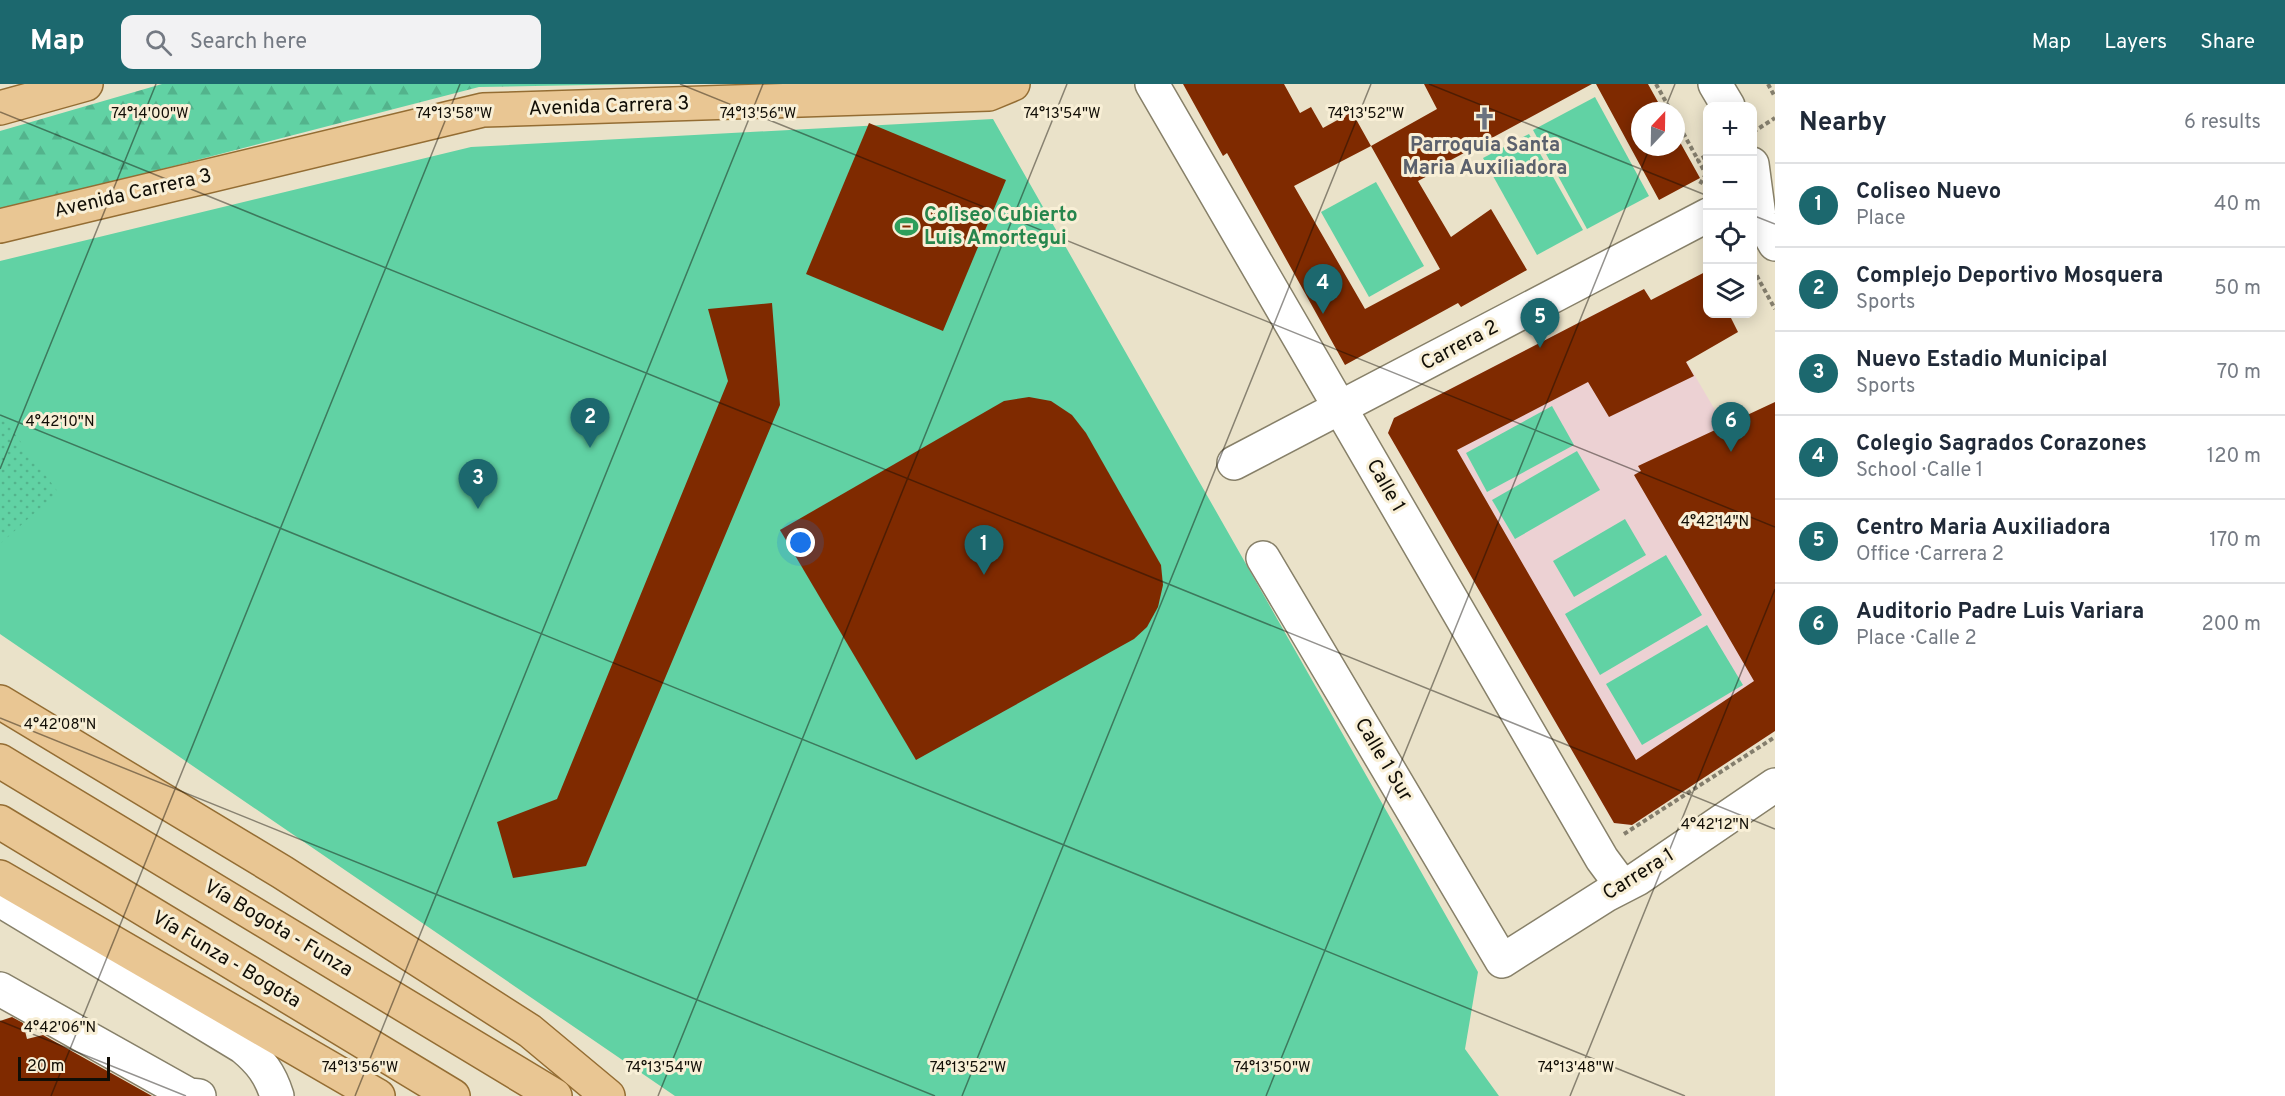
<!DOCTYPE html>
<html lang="en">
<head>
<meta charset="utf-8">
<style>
  :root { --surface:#fff; --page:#f2f2f3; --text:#1f2937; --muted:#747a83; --line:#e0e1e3; --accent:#1c686e }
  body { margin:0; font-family:Overpass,sans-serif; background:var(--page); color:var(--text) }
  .controls { position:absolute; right:18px; top:18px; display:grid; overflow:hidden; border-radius:12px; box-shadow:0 3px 15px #0003 }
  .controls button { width:54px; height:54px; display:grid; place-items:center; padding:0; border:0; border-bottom:2px solid var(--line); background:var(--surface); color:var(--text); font:30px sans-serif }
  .compass { position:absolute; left:1631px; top:18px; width:54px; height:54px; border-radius:50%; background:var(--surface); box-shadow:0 3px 15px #0003; rotate:22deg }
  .scale { position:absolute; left:18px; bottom:15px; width:92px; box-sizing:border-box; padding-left:6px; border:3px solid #110e06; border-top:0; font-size:16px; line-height:21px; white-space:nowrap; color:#110e06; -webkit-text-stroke:4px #f8efd6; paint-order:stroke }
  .you { position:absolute; left:801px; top:459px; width:21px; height:21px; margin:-15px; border:4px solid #fff; border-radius:50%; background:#1a73e8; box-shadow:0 0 0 9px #1a73e833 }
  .badge { display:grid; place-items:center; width:39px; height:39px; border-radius:50%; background:var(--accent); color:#fff; font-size:20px; font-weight:700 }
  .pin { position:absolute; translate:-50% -50px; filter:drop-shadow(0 2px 3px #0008) }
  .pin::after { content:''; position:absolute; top:32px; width:21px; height:18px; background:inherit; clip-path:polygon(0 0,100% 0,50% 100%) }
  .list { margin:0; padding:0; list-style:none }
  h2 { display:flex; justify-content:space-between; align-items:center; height:78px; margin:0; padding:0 24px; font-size:26px }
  h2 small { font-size:20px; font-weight:400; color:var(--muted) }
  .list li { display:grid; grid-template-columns:39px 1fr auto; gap:18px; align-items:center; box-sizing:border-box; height:84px; padding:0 24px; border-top:2px solid var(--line) }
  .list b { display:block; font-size:22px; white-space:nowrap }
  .list p { margin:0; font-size:20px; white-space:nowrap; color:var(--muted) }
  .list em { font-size:20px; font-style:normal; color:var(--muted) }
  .icon { flex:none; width:33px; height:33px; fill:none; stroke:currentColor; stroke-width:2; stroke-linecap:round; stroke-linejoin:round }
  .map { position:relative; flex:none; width:1775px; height:1012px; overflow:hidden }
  header { display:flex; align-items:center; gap:36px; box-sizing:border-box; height:84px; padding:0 30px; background:var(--accent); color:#fff }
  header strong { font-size:28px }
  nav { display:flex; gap:33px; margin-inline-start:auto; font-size:21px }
  .search { width:420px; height:54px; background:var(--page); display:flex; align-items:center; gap:15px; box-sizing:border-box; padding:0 21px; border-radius:12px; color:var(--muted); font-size:22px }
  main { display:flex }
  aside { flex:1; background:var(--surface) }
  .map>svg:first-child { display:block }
  .education { fill:#ecd1d3 }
  .green { fill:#61d2a4 }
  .forest { fill:url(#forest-firs) }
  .park { fill:url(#park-dots) }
  .building { fill:#7f2a00; fill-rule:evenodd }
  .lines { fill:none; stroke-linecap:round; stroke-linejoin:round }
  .minor-casing { stroke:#878069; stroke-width:36 }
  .major-casing { stroke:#946d33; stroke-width:36 }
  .path { stroke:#847e6d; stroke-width:4; stroke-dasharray:4.5 3; stroke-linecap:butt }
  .minor { stroke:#fff; stroke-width:33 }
  .major { stroke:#e9c693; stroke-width:33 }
  .ticks { fill:none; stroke:#110e06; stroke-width:1.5; stroke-opacity:0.45 }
  .labels { text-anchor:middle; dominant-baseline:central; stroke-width:6; stroke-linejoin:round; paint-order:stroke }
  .street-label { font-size:20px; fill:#110e06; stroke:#f8efd6 }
  .worship-label { font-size:20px; font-weight:bold; fill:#5b616d; stroke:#f8efd6 }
  .leisure-label { font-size:20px; font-weight:bold; fill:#27864d; stroke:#f8efd6; text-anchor:start }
  .ticks-label { font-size:15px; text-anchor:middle; fill:#110e06; stroke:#f8efd6; stroke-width:6; stroke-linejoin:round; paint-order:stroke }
</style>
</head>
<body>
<header>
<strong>Map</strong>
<div class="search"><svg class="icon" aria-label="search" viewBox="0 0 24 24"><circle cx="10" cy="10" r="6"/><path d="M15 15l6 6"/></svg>Search here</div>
<nav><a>Map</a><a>Layers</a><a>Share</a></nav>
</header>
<main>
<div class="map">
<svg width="1775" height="1012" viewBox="0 0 1775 1012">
  <defs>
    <pattern id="forest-firs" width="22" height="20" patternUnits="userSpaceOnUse" patternTransform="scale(1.5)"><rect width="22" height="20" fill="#61d2a4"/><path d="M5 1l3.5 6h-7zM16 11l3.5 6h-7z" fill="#53b38c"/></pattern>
    <pattern id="park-dots" width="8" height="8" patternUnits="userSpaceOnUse" patternTransform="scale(1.5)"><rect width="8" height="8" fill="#61d2a4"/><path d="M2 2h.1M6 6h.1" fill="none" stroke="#53b38c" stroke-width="1.8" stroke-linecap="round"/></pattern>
  </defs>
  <rect width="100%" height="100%" fill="#eae2c9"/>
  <!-- education -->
  <polygon class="education" points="1644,205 1725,343 1775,647 1632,741 1614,739 1388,349 1394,334"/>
  <!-- green -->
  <g class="green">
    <polygon points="1595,13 1649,112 1587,145 1533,46"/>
    <polygon points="993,35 1478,888 1465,965 1499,1012 675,1012 0,550 0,177 471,63"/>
    <polygon points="1529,50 1583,146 1537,171 1483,74"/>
    <polygon points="1376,98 1424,182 1369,213 1321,128"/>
    <polygon points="1552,322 1574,361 1487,408 1466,369"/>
    <polygon points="1577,367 1600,406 1515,455 1492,416"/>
    <polygon points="1625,435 1646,471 1574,513 1553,477"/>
    <polygon points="1666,471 1702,531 1600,591 1565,530"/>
    <polygon points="1707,541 1743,601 1642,661 1606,600"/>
  </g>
  <!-- forest -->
  <polygon class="forest" points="162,0 643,0 479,3 0,127 0,47"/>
  <!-- park -->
  <polygon class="park" points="0,330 58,408 0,460"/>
  <!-- building -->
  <g class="building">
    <path d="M 1183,0 L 1284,0 L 1300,29 L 1311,23 L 1323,44 L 1352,28 L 1371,62 L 1437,25 L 1424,0 L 1592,0 L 1451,76 L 1452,79 L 1418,97 L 1451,153 L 1491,125 L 1527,186 L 1461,223 L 1458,219 L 1345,281 L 1227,69 L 1223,72 ZM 1371,62 L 1440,185 L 1365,225 L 1294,102 Z"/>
    <polygon points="1596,0 1648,0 1663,27 1640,27 1640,63 1676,63 1676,51 1700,94 1659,116"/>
    <polygon points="869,39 1006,96 943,247 806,190"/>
    <polygon points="1707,187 1707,230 1729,230 1738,248 1686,278 1694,292 1609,333 1588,298 1457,366 1636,676 1754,597 1634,391 1641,387 1638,382 1775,318 1775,647 1632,741 1614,739 1388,349 1394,334 1644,205 1651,216"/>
    <polygon points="772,219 780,321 586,782 513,794 497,738 557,715 728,297 708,225"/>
    <polygon points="1029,313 1051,317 1072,331 1086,349 1161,481 1163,501 1158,523 1147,543 1134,555 916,676 780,446 1004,317"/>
    <polygon points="12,933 23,939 27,955 43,951 152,1012 0,1012 0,937"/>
  </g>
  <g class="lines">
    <defs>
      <g id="minor">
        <polyline points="1152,0 1602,775 1622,802"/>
        <polyline points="1715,0 1728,22"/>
        <polyline points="1752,80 1759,132 1775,160"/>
        <polyline points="1234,379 1708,131"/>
        <polyline points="1263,474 1502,877 1606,811 1637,795 1775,701"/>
        <path d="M 0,816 L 243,963 C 261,978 270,990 277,1012"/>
        <polyline points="0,905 189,1011 199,1012"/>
      </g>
      <g id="major">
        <polyline points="0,24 86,0"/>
        <polyline points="0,142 483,26 989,10 1013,0"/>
        <polyline points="0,618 282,788 530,947 608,1012"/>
        <polyline points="0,677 555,1012"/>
        <polyline points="0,738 453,1012"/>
        <polyline points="0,793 378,1012"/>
      </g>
    </defs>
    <!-- minor casing -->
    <use href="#minor" class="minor-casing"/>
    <!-- major casing -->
    <use href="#major" class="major-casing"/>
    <!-- path -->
    <g class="path">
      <polyline points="1656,0 1671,27"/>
      <polyline points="1768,0 1775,13"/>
      <polyline points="1676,36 1698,76"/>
      <polyline points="1753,48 1775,34"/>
      <polyline points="1707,92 1698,76 1708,71"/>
      <polyline points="1700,100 1706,90"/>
      <polyline points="1753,185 1775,225"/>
      <polyline points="1624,750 1775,653"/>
    </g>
    <!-- minor -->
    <use href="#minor" class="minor"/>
    <!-- major -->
    <use href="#major" class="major"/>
  </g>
  <!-- ticks -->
  <path class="ticks" d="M 680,0 L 1775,443M 1429,0 L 1708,112M 1664,27 L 1675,0M 0,28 L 1775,745M 1752,131 L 1775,140M 0,331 L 1685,1012M 0,385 L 156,0M 0,634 L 935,1012M 0,937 L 186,1012M 51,1012 L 460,0M 355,1012 L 763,0M 658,1012 L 1067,0M 962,1012 L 1371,0M 1266,1012 L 1650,63M 1570,1012 L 1775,505"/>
  <!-- icons -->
  <defs>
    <symbol id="church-bare" viewBox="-9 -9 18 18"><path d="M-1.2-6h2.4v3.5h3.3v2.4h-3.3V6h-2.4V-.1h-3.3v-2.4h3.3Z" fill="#6b7280" stroke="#f8efd6" stroke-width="2.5" paint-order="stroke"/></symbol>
    <symbol id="stadium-bare" viewBox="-9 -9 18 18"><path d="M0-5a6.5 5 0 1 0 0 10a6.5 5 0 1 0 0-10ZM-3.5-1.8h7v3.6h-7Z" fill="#2e9e5b" stroke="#f8efd6" stroke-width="2.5" paint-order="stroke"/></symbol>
  </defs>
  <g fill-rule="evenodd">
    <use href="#church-bare" x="1468" y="18" width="33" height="33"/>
    <use href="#stadium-bare" x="890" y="126" width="33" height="33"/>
  </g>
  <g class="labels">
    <!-- street labels -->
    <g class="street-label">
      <text transform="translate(609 23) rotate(-2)">Avenida Carrera 3</text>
      <text transform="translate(133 110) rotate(-13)">Avenida Carrera 3</text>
      <text transform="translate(1460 262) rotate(-28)">Carrera 2</text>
      <text transform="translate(1385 402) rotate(60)">Calle 1</text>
      <text transform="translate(1383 676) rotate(59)">Calle 1 Sur</text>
      <text transform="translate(1639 791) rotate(-32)">Carrera 1</text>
      <text transform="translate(278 845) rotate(31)">Vía Bogota - Funza</text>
      <text transform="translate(226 876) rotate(31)">Vía Funza - Bogota</text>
    </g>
    <!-- worship labels -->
    <g class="worship-label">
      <text x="1485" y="62">Parroquia Santa<tspan x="1485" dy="23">Maria Auxiliadora</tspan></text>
    </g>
    <!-- leisure labels -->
    <g class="leisure-label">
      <text x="924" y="132">Coliseo Cubierto<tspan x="924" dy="23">Luis Amortegui</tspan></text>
    </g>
  </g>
  <g class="ticks-label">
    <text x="150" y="34">74°14'00"W</text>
    <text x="454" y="34">74°13'58"W</text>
    <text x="758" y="34">74°13'56"W</text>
    <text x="1062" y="34">74°13'54"W</text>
    <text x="1366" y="34">74°13'52"W</text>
    <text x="60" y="342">4°42'10"N</text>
    <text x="1715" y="442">4°42'14"N</text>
    <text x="60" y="645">4°42'08"N</text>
    <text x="1715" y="745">4°42'12"N</text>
    <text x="60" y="948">4°42'06"N</text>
    <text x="360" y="988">74°13'56"W</text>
    <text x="664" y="988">74°13'54"W</text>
    <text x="968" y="988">74°13'52"W</text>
    <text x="1272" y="988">74°13'50"W</text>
    <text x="1576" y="988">74°13'48"W</text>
  </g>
</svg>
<div class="controls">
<button>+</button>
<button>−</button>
<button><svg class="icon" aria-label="locate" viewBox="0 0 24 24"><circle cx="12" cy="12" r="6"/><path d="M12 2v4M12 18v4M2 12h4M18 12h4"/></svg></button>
<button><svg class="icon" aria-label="layers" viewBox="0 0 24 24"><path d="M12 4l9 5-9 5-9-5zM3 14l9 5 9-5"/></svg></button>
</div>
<svg class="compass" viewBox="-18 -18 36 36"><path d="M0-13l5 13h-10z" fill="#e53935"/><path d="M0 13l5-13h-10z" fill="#747a83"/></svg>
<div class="scale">20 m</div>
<div class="you"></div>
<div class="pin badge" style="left:984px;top:491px">1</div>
<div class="pin badge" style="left:590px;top:364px">2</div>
<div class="pin badge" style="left:478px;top:425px">3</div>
<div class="pin badge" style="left:1323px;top:230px">4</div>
<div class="pin badge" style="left:1540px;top:264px">5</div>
<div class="pin badge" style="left:1731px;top:368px">6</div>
</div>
<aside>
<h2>Nearby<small>6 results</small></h2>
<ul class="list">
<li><span class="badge">1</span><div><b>Coliseo Nuevo</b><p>Place</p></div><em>40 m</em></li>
<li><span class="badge">2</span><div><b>Complejo Deportivo Mosquera</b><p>Sports</p></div><em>50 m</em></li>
<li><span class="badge">3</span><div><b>Nuevo Estadio Municipal</b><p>Sports</p></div><em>70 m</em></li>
<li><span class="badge">4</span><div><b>Colegio Sagrados Corazones</b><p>School · Calle 1</p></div><em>120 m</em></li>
<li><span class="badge">5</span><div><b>Centro Maria Auxiliadora</b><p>Office · Carrera 2</p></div><em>170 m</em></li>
<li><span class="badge">6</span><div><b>Auditorio Padre Luis Variara</b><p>Place · Calle 2</p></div><em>200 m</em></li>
</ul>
</aside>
</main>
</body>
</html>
